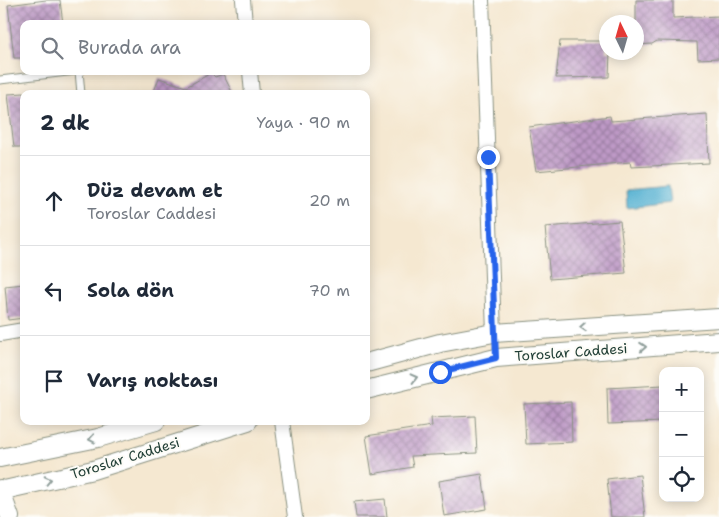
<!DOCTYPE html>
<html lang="tr">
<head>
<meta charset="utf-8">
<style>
  :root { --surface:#fff; --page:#f2f2f3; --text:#1f2937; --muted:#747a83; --line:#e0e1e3 }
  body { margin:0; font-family:"Shantell Sans",sans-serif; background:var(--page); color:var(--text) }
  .controls { position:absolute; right:15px; bottom:15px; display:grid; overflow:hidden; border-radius:10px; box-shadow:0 2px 12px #0003 }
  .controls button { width:45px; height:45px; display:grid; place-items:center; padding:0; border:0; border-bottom:1px solid var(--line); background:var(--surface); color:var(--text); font:25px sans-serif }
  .compass { position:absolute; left:599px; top:15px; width:45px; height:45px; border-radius:50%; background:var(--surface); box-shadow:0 2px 12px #0003; rotate:355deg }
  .stop { position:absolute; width:15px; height:15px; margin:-11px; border:4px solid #2563eb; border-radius:50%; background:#fff }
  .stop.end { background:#2563eb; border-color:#fff; box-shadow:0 1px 5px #0008 }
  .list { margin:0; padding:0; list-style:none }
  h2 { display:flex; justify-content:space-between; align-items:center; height:65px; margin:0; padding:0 20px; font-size:21px }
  h2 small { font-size:16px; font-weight:400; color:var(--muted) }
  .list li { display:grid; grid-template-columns:32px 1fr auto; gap:15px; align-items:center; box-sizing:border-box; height:90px; padding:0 20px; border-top:1px solid var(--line) }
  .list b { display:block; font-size:19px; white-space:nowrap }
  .list p { margin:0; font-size:16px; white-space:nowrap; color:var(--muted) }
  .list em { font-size:16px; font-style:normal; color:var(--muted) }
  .icon { flex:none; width:28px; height:28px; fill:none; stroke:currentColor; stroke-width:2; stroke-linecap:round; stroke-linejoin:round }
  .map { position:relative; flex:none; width:719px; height:517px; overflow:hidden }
  .search { position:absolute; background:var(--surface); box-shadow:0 2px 12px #0003; left:20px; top:20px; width:350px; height:55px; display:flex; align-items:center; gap:12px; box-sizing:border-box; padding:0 18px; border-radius:10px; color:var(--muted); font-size:19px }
  .panel { position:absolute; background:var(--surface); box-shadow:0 2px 12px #0003; left:20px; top:90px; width:350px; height:335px; border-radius:10px }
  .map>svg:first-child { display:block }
  .water { fill:#54b1d2; stroke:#3a7783 }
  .building { fill:url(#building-cross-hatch) }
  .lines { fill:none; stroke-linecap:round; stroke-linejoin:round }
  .service-casing { stroke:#8a9282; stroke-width:9 }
  .minor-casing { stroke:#8a9282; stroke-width:16 }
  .tertiary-casing { stroke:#8a9282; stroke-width:20 }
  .service { stroke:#fff; stroke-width:7 }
  .minor { stroke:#fff; stroke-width:14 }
  .tertiary { stroke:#fff; stroke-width:18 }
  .oneway { stroke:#8f9e9a }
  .route { stroke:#2563eb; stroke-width:6 }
  .labels { text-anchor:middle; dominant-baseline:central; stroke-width:4; stroke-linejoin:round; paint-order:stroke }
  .street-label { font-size:14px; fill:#1f3d34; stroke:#fdfcf7 }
</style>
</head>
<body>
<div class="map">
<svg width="719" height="517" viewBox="0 0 719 517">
  <defs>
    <pattern id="building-cross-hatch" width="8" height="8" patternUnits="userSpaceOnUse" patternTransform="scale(1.25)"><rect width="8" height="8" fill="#be99c6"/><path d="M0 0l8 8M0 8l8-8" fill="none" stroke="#9a7ea2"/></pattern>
  </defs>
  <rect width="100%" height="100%" fill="#fdfcf7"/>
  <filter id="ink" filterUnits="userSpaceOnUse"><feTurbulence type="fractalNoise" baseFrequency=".02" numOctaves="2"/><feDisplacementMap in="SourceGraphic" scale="10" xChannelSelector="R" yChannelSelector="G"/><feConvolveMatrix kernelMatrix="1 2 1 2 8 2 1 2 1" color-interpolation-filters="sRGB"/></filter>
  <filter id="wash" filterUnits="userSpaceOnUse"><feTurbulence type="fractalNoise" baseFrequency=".0096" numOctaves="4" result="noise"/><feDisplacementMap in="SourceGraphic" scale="20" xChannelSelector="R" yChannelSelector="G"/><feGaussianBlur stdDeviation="1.12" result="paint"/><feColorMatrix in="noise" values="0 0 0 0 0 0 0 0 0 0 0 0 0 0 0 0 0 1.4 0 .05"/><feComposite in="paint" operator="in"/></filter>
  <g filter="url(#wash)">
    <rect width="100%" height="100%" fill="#f5e8d1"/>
    <!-- water -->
    <polygon class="water" points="668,186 670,203 627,208 626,190"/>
    <g id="blocks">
      <!-- building -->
      <g class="building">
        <polygon points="46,0 60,0 63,24 24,24 24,58 14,58 8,5"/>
        <polygon points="636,0 673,0 673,18 719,16 719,58 698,59 697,42 657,41 652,44 636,45"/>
        <polygon points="560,41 606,41 606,52 610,52 609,77 556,78"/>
        <polygon points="211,73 215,77 223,74 233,94 153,94 159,78 186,87"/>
        <polygon points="24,93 24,147 14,147 8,94"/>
        <polygon points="707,114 709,163 631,167 630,162 536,171 529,127 610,116 611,121"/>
        <polygon points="620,221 626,273 550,279 545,227"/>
        <polygon points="24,284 24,318 8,320 5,286"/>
        <polygon points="663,385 663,422 608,424 607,388"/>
        <polygon points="571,402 572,442 526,444 524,404"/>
        <polygon points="475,416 477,453 411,456 413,467 372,474 366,436 432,426 431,418"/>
        <polygon points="482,474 487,509 444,516 439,481"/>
        <polygon points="640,475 645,517 611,517 607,479"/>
        <polygon points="385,499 387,517 356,517 354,502"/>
      </g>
    </g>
  </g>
  <g filter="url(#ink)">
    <use href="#blocks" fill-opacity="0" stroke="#8a9282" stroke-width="1"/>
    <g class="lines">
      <defs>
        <g id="service">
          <polyline points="79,71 81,94"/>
          <polyline points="0,80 76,71"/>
        </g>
        <g id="minor">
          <polyline points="243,0 245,24"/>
          <polyline points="482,0 494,333"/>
          <polyline points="250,71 252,94"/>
          <polyline points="0,334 24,330"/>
          <polyline points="282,421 295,517"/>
        </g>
        <g id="tertiary">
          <polyline points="366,363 440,343 494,333 719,318"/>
          <polyline points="366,390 496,358 719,341"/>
          <polyline points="0,458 98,438 156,421"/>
          <polyline points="0,489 10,517"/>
          <polyline points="0,491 93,470 248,421"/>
        </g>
      </defs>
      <!-- service casing -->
      <use href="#service" class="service-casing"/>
      <!-- minor casing -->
      <use href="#minor" class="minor-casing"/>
      <!-- tertiary casing -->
      <use href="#tertiary" class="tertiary-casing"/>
      <!-- service -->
      <use href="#service" class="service"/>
      <!-- minor -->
      <use href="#minor" class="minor"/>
      <!-- tertiary -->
      <use href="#tertiary" class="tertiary"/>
    </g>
    <!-- one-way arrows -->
    <defs><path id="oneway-chevron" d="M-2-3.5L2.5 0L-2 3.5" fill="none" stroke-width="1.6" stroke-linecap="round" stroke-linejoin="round" transform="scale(1.25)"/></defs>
    <g class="oneway">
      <use href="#oneway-chevron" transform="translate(583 327) rotate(176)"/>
      <use href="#oneway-chevron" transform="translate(643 347) rotate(-4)"/>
      <use href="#oneway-chevron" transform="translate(414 378) rotate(-14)"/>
      <use href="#oneway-chevron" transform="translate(92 439) rotate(169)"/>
      <use href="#oneway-chevron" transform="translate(48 480) rotate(-12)"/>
    </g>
  </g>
  <g class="lines" filter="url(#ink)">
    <!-- route -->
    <polyline class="route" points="440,372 496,358 488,157"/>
  </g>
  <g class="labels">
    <!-- street labels -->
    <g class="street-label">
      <text transform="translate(571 352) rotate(-4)">Toroslar Caddesi</text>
      <text transform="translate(125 458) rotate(-17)">Toroslar Caddesi</text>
    </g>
  </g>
</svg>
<div class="controls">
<button>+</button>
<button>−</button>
<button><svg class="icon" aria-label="locate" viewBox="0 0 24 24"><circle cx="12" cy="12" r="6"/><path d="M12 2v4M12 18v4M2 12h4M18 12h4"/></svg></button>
</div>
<svg class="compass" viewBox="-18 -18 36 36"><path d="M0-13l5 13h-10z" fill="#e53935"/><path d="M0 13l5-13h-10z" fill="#747a83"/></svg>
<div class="stop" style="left:440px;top:372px"></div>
<div class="stop end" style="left:488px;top:157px"></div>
<div class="search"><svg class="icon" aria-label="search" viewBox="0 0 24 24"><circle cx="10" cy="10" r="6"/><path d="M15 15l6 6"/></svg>Burada ara</div>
<section class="panel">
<h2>2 dk<small>Yaya · 90 m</small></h2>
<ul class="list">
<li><svg class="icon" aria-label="ahead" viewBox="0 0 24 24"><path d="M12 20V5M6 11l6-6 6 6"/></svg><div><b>Düz devam et</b><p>Toroslar Caddesi</p></div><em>20 m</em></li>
<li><svg class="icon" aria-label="left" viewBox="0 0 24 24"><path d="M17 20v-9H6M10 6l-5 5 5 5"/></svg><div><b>Sola dön</b></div><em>70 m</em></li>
<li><svg class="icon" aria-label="arrive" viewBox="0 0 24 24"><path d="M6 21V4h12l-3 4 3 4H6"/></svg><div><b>Varış noktası</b></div></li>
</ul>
</section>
</div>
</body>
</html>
